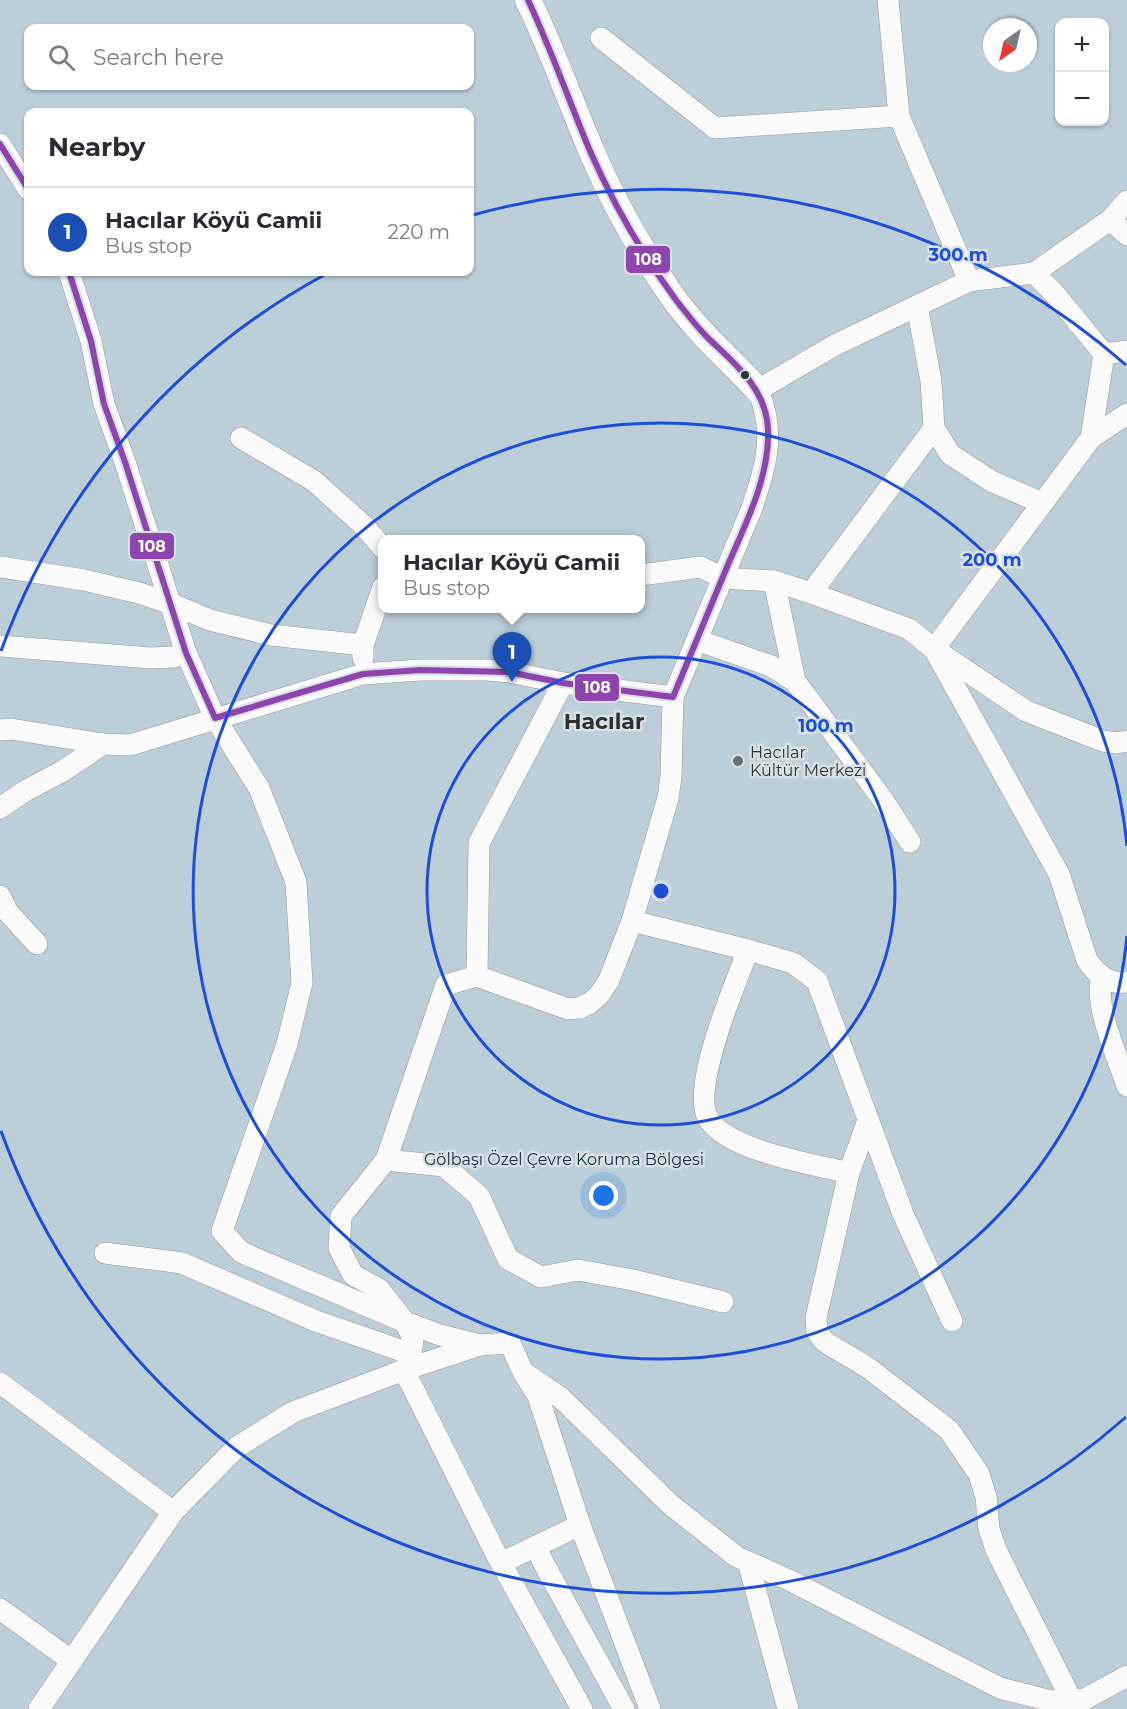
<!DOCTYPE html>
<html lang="en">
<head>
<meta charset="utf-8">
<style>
  :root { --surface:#fff; --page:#f7f7f7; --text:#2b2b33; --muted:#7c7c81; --line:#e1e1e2; --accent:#6d7072 }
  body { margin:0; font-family:Montserrat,sans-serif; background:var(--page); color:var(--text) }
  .controls { position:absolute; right:18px; top:18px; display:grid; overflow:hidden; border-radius:12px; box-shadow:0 2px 4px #0004 }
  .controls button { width:54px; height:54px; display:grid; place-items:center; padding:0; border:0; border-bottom:2px solid var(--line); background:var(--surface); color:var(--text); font:30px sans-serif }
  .compass { position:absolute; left:983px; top:18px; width:54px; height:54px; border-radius:50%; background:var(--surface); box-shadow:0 2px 4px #0004; rotate:214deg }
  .you { position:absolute; left:604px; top:1196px; width:21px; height:21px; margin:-15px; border:4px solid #fff; border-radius:50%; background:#1a73e8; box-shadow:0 0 0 9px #1a73e833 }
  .badge { display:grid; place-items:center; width:39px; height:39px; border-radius:50%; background:var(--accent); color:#fff; font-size:20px; font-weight:700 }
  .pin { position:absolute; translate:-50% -50px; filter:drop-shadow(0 2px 3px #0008) }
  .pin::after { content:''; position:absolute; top:32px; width:21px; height:18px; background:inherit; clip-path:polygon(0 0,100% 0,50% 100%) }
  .popup { position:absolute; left:378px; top:535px; width:267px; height:78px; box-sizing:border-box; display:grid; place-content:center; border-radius:12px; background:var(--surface); filter:drop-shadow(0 2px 4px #0005); font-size:20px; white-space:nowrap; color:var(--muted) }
  .popup b { font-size:22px; color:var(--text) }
  .popup::after { content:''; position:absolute; left:50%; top:100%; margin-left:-12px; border:12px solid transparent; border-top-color:var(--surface) }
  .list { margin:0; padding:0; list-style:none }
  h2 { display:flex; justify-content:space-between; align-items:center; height:78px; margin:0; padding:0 24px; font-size:26px }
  h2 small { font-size:20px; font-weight:400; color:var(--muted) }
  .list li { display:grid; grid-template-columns:39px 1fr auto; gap:18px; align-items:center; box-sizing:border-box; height:90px; padding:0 24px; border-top:2px solid var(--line) }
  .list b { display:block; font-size:22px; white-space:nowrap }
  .list p { margin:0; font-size:20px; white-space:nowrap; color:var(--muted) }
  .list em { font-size:20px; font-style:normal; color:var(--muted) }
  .icon { flex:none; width:33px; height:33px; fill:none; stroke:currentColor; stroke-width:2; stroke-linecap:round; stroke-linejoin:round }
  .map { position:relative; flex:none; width:1127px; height:1709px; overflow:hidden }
  .search { position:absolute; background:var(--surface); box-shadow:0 2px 4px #0004; left:24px; top:24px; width:450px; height:66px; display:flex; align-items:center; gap:15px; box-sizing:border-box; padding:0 21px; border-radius:12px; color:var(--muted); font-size:22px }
  .panel { position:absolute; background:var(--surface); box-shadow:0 2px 4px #0004; left:24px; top:108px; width:450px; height:168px; border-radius:12px }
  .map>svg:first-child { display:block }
  .green { fill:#bccfd9; fill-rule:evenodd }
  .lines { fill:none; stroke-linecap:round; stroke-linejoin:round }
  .minor-casing { stroke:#959899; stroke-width:22 }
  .major-casing { stroke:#959899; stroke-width:27 }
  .minor { stroke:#fafafa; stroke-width:21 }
  .major { stroke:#fafafa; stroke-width:26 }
  .bus-1-casing { stroke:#d9e0e3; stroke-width:10 }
  .bus-1 { stroke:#8e44ad; stroke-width:6 }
  .ring { fill:none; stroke:#1d4ed8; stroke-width:3 }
  .bus-dot { fill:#323536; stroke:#d9e0e3; stroke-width:2 }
  .poi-dot { fill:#6d7072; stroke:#d9e0e3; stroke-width:2 }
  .labels { text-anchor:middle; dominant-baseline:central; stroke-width:5; stroke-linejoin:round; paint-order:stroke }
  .poi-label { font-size:16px; fill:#323536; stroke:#d9e0e3; text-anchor:start }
  .park-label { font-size:16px; fill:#0f3342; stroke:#d9e0e3 }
  .district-label { font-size:22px; font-weight:bold; fill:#2a2f32; stroke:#d9e0e3 }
  .centre { fill:#1d4ed8; stroke:#d9e0e3; stroke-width:3 }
  .ring-label { font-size:18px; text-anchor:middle; font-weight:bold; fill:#1d4ed8; stroke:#d9e0e3; stroke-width:5; stroke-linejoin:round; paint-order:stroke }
  .line-badge { stroke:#d9e0e3; stroke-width:2 }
  .badge-label { font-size:16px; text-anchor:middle; font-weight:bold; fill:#fff }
</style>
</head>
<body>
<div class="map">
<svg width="1127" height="1709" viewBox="0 0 1127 1709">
  <rect width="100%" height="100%" fill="#dbdfe1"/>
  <!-- green -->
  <path class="green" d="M 0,0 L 1127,0 L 1127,1709 L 0,1709 ZM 1060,22 L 1104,22 L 1104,122 L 1060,122 ZM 992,27 L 1028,27 L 1028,63 L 992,63 ZM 28,28 L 470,28 L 470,86 L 28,86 ZM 28,112 L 470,112 L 470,272 L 28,272 ZM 383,540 L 641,540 L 641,608 L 383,608 Z"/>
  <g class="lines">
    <defs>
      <g id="minor">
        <polyline points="888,0 899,116 969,281"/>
        <polyline points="601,38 715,128 899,116"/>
        <polyline points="0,144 28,189"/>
        <polyline points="1110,220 1127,235"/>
        <polyline points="69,272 91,341 104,404 125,462 186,653 215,718 259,788 296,882 302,983 287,1044 222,1231 241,1252 405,1322 440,1335 480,1345 510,1343 523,1372 538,1396 580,1525 650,1709"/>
        <polyline points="1034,273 1110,220 1127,201"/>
        <polyline points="917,306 931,381 934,428 950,454 991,481 1042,503"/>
        <polyline points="241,438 314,481 363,525 383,548"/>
        <polyline points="1091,438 1127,414"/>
        <polyline points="0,567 84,580 139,593 169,603 210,620 271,635 363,645"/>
        <polyline points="641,575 700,567 723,578 774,581 811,593 909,629 934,649 1091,438 1104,354"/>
        <polyline points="774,581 795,681"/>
        <polyline points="811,593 934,428"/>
        <polyline points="697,640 771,666 795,681 883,800 910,842"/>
        <polyline points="0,646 150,658 174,657 186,653"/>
        <path d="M 934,649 L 1059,874 L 1087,960 C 1096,974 1109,985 1127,982"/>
        <polyline points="937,651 1026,711 1103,741 1117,743 1127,741"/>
        <polyline points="363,658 363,645 383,587"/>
        <polyline points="0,730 11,729 103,744 130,745 363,674 420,670 489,670 509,672 563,683 673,697"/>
        <polyline points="0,808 25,791 63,771 103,744"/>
        <polyline points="0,896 7,911 37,944"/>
        <polyline points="632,921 748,950 793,963 817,981 903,1214 952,1321"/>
        <path d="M 748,950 C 736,982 689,1091 709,1120 C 730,1151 813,1164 849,1173"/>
        <polyline points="477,976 479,843 563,683"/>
        <path d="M 1102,977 C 1093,1004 1118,1058 1127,1086"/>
        <polyline points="868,1120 849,1173 816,1318 817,1332 825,1342 867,1367 949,1430 979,1474 986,1497 989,1529 996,1550 1071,1699"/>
        <polyline points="386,1160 444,1166 479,1196 508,1259 541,1277 578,1270 633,1280 723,1302"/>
        <polyline points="105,1253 182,1263 316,1321 411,1354"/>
        <polyline points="529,1376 561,1398 671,1505 737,1557 789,1580 1000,1688 1051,1701 1085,1699 1127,1676"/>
        <polyline points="0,1383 173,1512"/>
        <polyline points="536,1546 544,1564 624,1709"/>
        <polyline points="501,1563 580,1525"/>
        <polyline points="752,1564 750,1569 788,1709"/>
        <polyline points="0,1609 72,1661"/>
        <polyline points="39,1709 173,1512 237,1447 293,1412 404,1370 480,1345"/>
        <path d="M 582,1709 L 496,1554 L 404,1370 L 411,1354 L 413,1339 L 405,1322 L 379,1289 L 353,1275 L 339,1248 L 341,1216 L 386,1160 L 446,985 L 477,976 L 568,1009 L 580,1008 L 590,1003 L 599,995 L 609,980 L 632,921 L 668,798 L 671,776 L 673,697 L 752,508 C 766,465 776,434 758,390 L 835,345 L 969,281 L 1034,273 L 1054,293 L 1104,354 L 1127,351"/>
      </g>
      <path id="major" d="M 528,0 C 552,49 570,101 592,152 C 613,202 641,251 672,296 C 696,330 729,359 758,390"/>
    </defs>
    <!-- minor casing -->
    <use href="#minor" class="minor-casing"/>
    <!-- major casing -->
    <use href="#major" class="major-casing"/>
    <!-- minor -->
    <use href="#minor" class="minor"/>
    <!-- major -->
    <use href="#major" class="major"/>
    <defs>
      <g id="bus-1">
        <polyline points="0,144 28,189"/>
        <path d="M 69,272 L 91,341 L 104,404 L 125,462 L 186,653 L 215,718 L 363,674 L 420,670 L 509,672 L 563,683 L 673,697 C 691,654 709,611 727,567 C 745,525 770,477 768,429 C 766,388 735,364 708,338 C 696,326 686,313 676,300 C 642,254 613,203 590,151 C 569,101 551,49 528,0"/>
      </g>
    </defs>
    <!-- bus-1 casing -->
    <use href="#bus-1" class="bus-1-casing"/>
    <!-- bus-1 -->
    <use href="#bus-1" class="bus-1"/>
  </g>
  <!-- distance rings -->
  <g class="ring">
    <circle cx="661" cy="891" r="234"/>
    <path d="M1127 936A468 468 0 1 1 1127 846"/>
    <path d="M1126 1417A702 702 0 0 1 1 1131M1 651A702 702 0 0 1 326 274M473 215A702 702 0 0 1 1126 365"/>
  </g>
  <!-- markers -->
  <circle class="bus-dot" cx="745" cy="375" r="5"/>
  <circle class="poi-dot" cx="738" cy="761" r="6"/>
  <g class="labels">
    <!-- poi labels -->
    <g class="poi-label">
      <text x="750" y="752">Hacılar<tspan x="750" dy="18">Kültür Merkezi</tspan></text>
    </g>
    <!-- park labels -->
    <g class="park-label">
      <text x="564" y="1159">Gölbaşı Özel Çevre Koruma Bölgesi</text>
    </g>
    <!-- district labels -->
    <g class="district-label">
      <text x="604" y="721">Hacılar</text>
    </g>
  </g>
  <circle cx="661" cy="891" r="9" class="centre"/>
  <g class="ring-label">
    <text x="958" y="261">300 m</text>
    <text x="992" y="566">200 m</text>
    <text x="826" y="732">100 m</text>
  </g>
  <g class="line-badge">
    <rect x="625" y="245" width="46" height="29" rx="6" fill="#8e44ad"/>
    <rect x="129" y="532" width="46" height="28" rx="6" fill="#8e44ad"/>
    <rect x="574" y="673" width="46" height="29" rx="6" fill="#8e44ad"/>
  </g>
  <g class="badge-label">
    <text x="648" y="265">108</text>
    <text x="152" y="552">108</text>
    <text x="597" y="693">108</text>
  </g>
</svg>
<div class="controls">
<button>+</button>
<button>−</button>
</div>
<svg class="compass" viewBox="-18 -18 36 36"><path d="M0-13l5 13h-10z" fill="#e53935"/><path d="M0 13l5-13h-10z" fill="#7c7c81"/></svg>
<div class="you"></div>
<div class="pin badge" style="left:512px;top:682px;background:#1a4fb4">1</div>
<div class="popup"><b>Hacılar Köyü Camii</b>Bus stop</div>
<div class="search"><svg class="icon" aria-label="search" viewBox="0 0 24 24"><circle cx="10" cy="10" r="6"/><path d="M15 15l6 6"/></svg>Search here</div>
<section class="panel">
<h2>Nearby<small></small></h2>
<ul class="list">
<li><span class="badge" style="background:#1a4fb4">1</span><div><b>Hacılar Köyü Camii</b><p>Bus stop</p></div><em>220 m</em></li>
</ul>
</section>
</div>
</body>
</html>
